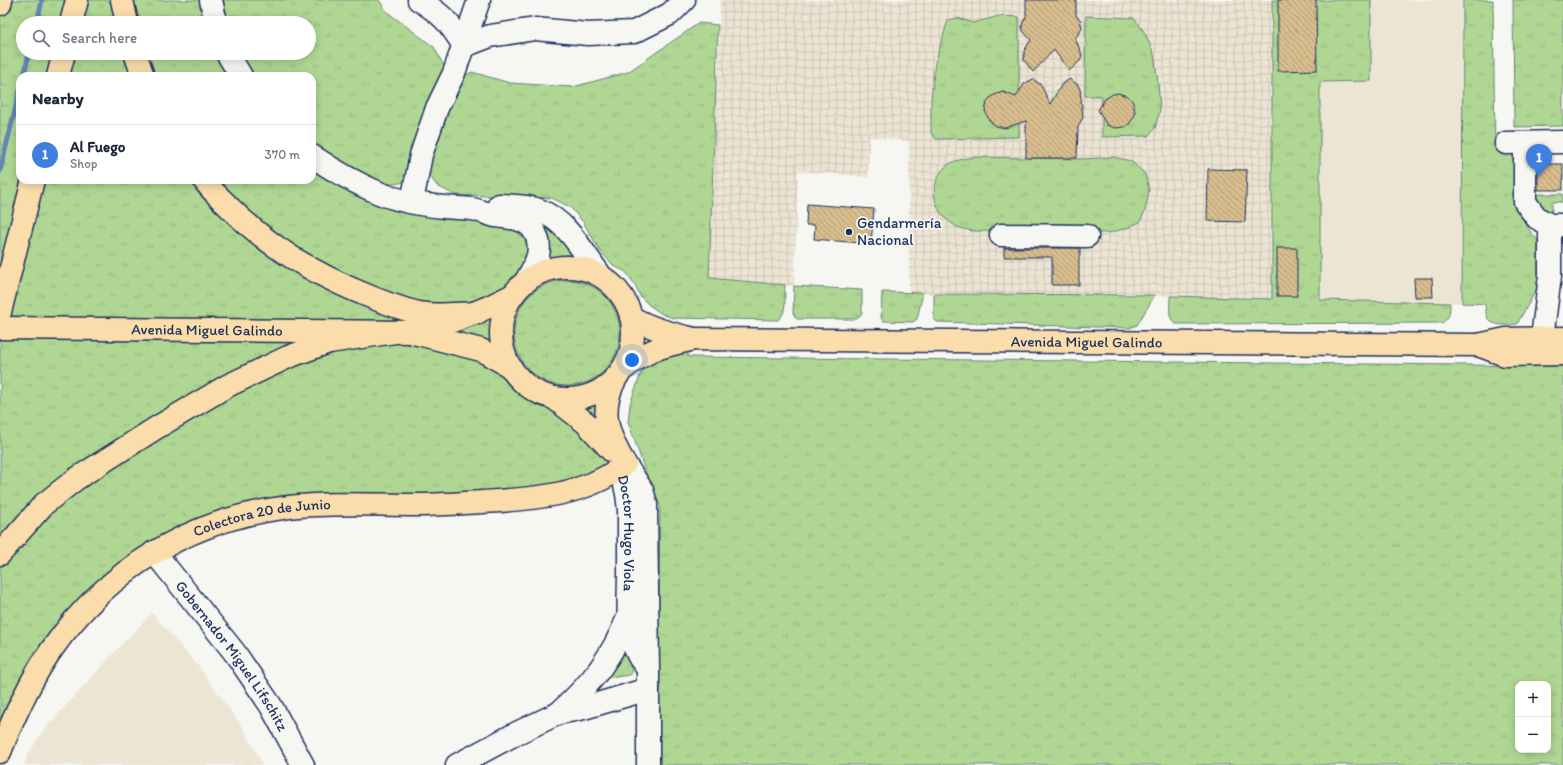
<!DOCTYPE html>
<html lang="en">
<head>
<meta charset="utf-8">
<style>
  :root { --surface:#fff; --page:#f6f6f7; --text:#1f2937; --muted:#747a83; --line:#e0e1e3; --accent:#7c3aed }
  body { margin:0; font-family:Itim,sans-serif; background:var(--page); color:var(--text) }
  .controls { position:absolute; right:12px; bottom:12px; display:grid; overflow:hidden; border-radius:8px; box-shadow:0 2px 10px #0003 }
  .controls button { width:36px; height:36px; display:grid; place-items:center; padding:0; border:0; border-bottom:1px solid var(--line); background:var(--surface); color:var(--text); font:20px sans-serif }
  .you { position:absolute; left:632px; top:360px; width:14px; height:14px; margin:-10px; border:3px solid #fff; border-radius:50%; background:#1a73e8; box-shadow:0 0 0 6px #1a73e833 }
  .badge { display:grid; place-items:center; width:26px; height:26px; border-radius:50%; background:var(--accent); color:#fff; font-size:13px; font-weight:700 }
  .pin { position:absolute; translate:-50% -33px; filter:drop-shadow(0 1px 2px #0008) }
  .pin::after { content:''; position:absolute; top:21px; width:14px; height:12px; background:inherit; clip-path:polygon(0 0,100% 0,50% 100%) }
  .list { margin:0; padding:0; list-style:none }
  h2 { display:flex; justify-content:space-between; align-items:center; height:52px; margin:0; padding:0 16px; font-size:17px }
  h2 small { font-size:13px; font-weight:400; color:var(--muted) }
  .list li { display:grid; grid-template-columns:26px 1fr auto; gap:12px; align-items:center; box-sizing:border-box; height:60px; padding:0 16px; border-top:1px solid var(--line) }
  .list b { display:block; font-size:15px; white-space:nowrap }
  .list p { margin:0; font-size:13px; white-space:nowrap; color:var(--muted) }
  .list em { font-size:13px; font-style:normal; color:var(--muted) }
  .icon { flex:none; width:22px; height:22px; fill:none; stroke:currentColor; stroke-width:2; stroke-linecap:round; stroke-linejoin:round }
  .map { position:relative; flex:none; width:1563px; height:765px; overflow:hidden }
  .search { position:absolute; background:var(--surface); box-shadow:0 2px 10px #0003; left:16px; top:16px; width:300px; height:44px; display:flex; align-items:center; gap:10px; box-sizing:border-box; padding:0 14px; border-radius:22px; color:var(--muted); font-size:15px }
  .panel { position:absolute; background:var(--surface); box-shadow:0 2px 10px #0003; left:16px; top:72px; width:300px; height:112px; border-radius:12px }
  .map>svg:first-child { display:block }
  .built { fill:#ede5d4 }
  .industrial { fill:url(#industrial-grid) }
  .grass { fill:url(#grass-tufts); stroke:#658378; fill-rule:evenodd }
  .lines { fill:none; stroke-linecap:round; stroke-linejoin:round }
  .stream { stroke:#6385b3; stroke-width:5 }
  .building { fill:url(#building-back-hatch); stroke:#1b2f5e }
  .minor-casing { stroke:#1b2f5e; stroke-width:25 }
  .major-casing { stroke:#1b2f5e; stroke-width:25 }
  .highway-casing { stroke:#1b2f5e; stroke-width:25 }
  .minor { stroke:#f6f6f2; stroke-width:22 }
  .major { stroke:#faddab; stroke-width:22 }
  .highway { stroke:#faddab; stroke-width:22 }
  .poi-dot { fill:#1b2f5e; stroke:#f6f6f2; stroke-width:1.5 }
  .labels { text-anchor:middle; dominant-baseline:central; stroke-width:3.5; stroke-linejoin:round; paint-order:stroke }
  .poi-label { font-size:15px; fill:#1b2f5e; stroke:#f6f6f2; text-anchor:start }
  .street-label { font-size:15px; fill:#1b2f5e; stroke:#f6f6f2 }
</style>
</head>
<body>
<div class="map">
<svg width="1563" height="765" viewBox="0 0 1563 765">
  <defs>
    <pattern id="industrial-grid" width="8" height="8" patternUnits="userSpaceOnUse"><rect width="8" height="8" fill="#ede5d4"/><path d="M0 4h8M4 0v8" fill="none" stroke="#cbc5b8"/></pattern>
    <pattern id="grass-tufts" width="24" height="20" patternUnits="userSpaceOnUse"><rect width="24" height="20" fill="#afd793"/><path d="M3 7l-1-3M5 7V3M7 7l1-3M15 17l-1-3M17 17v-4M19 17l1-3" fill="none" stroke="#96b981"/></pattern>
    <pattern id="building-back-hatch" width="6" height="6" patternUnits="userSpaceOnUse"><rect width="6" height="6" fill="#d8bd8d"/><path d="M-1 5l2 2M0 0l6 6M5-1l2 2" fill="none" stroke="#ae9a76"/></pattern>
  </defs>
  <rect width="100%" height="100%" fill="#f6f6f2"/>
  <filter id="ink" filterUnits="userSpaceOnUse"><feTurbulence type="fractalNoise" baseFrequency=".025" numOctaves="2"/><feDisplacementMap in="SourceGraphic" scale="8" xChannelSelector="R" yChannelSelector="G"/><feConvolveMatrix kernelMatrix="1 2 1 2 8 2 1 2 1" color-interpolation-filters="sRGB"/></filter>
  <g filter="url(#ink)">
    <!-- built -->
    <g class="built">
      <polygon points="1371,0 1463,0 1462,303 1320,300 1320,81 1371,81"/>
      <polygon points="152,613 199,667 243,728 263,765 24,765 27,756 42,732 122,644"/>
    </g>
    <!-- industrial -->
    <polygon class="industrial" points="720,0 1272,0 1272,299 1166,296 909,293 909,141 869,137 868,177 798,171 794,286 709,278"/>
    <!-- grass -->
    <g class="grass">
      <path d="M 0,0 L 211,0 L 216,23 L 23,23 L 23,53 L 227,53 L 241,76 L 20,76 L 20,180 L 312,180 L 312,156 L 342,174 L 496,216 L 538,242 C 517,285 477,339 521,381 C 525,385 533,391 538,393 C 544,395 551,396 555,400 C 578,421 599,445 621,468 L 574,490 L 338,504 L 203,529 L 75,620 L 0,752 Z"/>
      <path d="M 223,0 L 379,0 L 387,12 L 434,47 L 447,72 L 410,175 L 404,182 C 400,183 395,184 391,184 C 366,182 332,157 312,142 L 312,76 L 251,76 L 239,53 L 309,53 L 309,23 L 229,23 Z"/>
      <path d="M 1272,0 L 1371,0 L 1371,81 L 1320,82 L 1320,300 L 1450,303 C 1450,313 1450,317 1442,323 L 1176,324 C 1167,319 1170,305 1170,296 L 1272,299 Z"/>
      <path d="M 1463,0 L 1493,0 L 1495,150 L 1516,150 L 1517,208 L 1527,227 L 1538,241 L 1538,287 L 1517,324 C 1512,325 1509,325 1504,325 C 1488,324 1486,319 1485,304 L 1462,303 Z"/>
      <polygon points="1513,0 1563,0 1563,126 1514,127"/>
      <polygon points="999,16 1019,17 1019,137 936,139 931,133 931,99 935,63 948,20 958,18 973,23"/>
      <polygon points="1086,16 1134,18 1145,33 1154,54 1158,83 1160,110 1155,128 1148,136 1102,137 1102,96 1085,96"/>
      <path d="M 699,23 L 718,25 L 709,278 L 785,285 C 784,296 788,313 778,320 L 673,318 L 662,314 L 649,305 L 640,296 L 634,283 L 626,272 L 614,266 L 601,252 L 583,222 L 570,207 L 552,198 L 455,195 L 437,186 L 430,176 L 428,164 L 432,148 L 462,77 L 472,72 L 510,83 L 573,87 L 628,72 Z"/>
      <path d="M 973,157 L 1083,159 L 1113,157 L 1131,161 L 1145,174 L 1149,190 L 1145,211 L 1140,222 L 1127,228 L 1109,233 L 973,231 C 968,230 962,229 958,227 C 938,218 928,195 939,175 C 941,173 942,170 944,168 C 952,160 964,159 973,157 Z"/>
      <polygon points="1532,194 1563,194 1563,202 1552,202 1552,211 1541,211"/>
      <polygon points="534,215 571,248 573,257 559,258 546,263"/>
      <circle cx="567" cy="333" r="53"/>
      <polygon points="794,286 862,290 862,313 857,319 797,319 793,313"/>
      <polygon points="882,292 923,293 917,319 913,322 883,321 881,317"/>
      <polygon points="934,294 1155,295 1137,325 1130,328 937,322 934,319"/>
      <path d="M 688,352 L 688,357 L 1563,366 L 1563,765 L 657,765 L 660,505 L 652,490 L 628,422 L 630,404 L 641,373 L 649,362 L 662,356 ZM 1518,684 L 1548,684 L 1548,750 L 1518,750 Z"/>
      <polygon points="600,398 600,431 575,407"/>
      <polygon points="624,645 629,658 632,673 630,675 608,678 605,675"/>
    </g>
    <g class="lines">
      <!-- stream -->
      <g class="stream">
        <polyline points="37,23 42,0"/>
        <polyline points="24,76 29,53"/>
        <polyline points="0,171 20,90"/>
      </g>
    </g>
    <!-- building -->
    <g class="building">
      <polygon points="1026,0 1076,0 1076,16 1080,19 1082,28 1080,32 1075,38 1081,52 1082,56 1080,61 1069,71 1054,50 1033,72 1024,60 1024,51 1031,40 1023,31 1022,26 1023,22 1026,17"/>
      <polygon points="1278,0 1316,0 1317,70 1278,71"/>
      <polygon points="1033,79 1041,85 1050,104 1062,84 1070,79 1078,85 1080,89 1083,117 1078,127 1077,158 1026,158 1026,121 1005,128 996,126 989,120 985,111 987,102 990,98 994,95 1003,92 1016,97 1024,84"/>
      <polygon points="1118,93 1127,96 1131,99 1133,103 1135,112 1134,117 1129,124 1125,127 1115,128 1107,125 1098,110 1105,99 1113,94"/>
      <rect x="1538" y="164" width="25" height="26"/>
      <polygon points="1208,169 1247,170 1245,222 1207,221"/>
      <polygon points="807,204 874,209 871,244 814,239 815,225 806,225"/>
      <polygon points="1004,248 1080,248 1080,256 1079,257 1079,285 1052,285 1052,257 1004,257"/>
      <rect x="1277" y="248" width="20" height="48"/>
      <polygon points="1414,278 1432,278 1433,297 1415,297"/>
    </g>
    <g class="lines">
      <defs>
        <g id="minor">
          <polyline points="211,0 216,23"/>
          <path d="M 419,0 C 443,15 449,22 464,46 L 490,36 L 535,29 L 588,34 L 634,32 L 670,14 L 684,0"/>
          <polyline points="227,53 241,76"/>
          <polyline points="1506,143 1563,142"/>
          <polyline points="1525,143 1525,202 1537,218 1550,225 1563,225"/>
          <path d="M 312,156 C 333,170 355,183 379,193 C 399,201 423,205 444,207 C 453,208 463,208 472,209 C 479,210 487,214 495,216 C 507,218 523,217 532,228 C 546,247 536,264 526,281"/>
          <polyline points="412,202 421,155 437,108 454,73 479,0"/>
          <path d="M 499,205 C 512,206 527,205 539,210 C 568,222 583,252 601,276"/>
          <polyline points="1001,235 1087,236"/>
          <polyline points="1542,338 1550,276 1550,225"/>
          <polyline points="625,464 642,490 646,504 648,670 648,765"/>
          <path id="s1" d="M 621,468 L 627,494 L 629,510 C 629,531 629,551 629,572 C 629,601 624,640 644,664"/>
          <path id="s2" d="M 154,552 L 235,653 L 271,706 L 303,765"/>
          <path d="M 560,712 C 593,682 612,657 629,615"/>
          <polyline points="457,765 517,733 559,713 584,708 648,689"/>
        </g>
        <g id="major">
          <circle cx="567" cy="333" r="66"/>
          <path d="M 631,317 C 650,328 669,333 690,338"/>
          <path id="s3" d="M 0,328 L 413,332 C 449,324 481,312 513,295"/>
          <polyline points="414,333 481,350 509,366"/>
          <polyline points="1478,345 1505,355 1563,354"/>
          <path id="s4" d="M 622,370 C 648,349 663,346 695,339 L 1478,345 L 1506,339 L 1563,338"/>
          <polyline points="554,398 586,423 612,451"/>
          <path id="s5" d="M 0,752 C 14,716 30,680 52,649 C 109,568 191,519 289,507 C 331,502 374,505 416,505 C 438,505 461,503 483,502 C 531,499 587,496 625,464 C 607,434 598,409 617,376"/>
        </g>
        <g id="highway">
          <polyline points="122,0 127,23"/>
          <polyline points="0,4 1,0"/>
          <polyline points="71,23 77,0"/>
          <polyline points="135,53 143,76"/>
          <polyline points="58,76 64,53"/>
          <path d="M 204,180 C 210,189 219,197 227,205 C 266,245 314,274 366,295 C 383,302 401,309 419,313 C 438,316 457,314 477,313"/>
          <polyline points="0,312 33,180"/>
          <polyline points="0,554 44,504 76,479 156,428 227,386 288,357 329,342 395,332"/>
        </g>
      </defs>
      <!-- minor casing -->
      <use href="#minor" class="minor-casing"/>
      <!-- major casing -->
      <use href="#major" class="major-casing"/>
      <!-- highway casing -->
      <use href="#highway" class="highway-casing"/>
      <!-- minor -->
      <use href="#minor" class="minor"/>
      <!-- major -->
      <use href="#major" class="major"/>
      <!-- highway -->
      <use href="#highway" class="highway"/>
    </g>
  </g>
  <!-- markers -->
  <circle class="poi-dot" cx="849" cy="232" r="4"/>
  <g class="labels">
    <!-- poi labels -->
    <g class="poi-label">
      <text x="857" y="223">Gendarmería<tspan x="857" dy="17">Nacional</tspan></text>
    </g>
    <!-- street labels -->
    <g class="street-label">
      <text stroke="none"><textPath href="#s3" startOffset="207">Avenida Miguel Galindo</textPath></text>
      <text stroke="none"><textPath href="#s4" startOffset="472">Avenida Miguel Galindo</textPath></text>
      <text stroke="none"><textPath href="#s5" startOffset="372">Colectora 20 de Junio</textPath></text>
      <text stroke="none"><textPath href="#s1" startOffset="66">Doctor Hugo Viola</textPath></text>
      <text stroke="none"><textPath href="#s2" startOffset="130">Gobernador Miguel Lifschitz</textPath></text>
    </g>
  </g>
</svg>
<div class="controls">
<button>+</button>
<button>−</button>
</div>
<div class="you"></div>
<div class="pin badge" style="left:1539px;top:177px;background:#3f7fe0">1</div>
<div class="search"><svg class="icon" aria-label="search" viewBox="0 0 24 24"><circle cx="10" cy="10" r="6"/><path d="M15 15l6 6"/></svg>Search here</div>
<section class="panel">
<h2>Nearby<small></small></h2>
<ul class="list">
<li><span class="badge" style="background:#3f7fe0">1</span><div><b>Al Fuego</b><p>Shop</p></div><em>370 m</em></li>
</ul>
</section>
</div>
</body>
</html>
